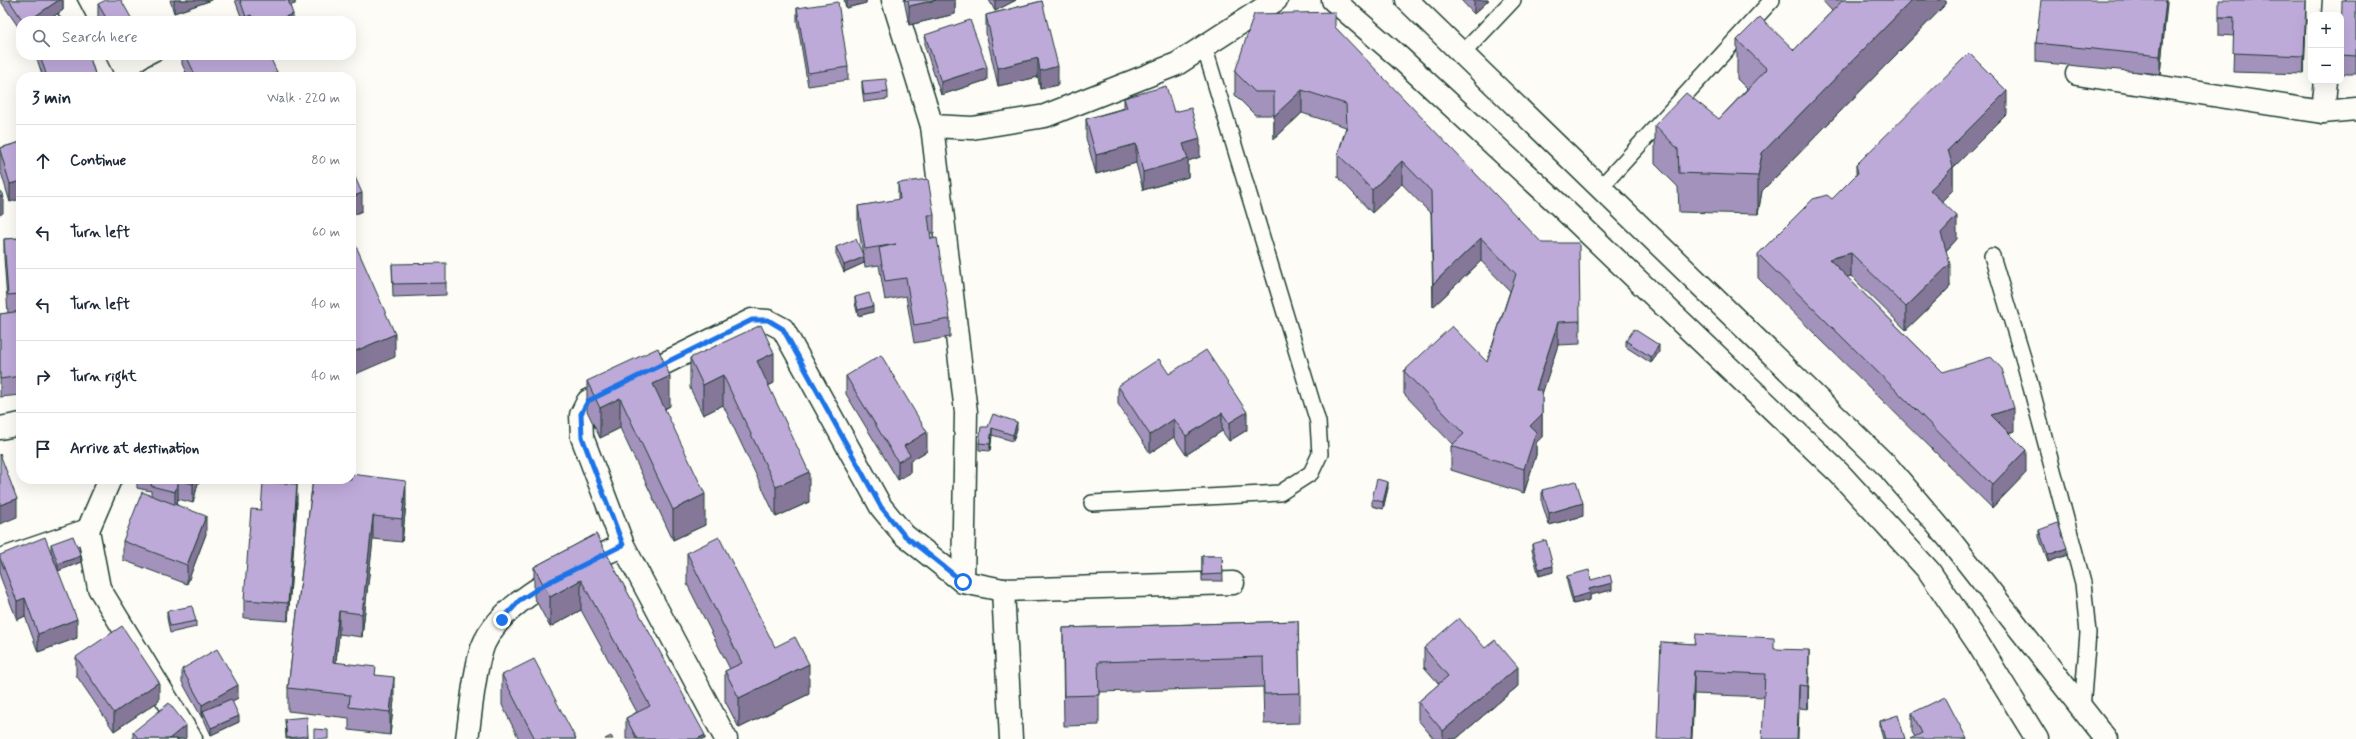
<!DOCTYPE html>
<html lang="en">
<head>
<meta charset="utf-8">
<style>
  :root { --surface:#fff; --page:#f2f2f3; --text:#1f2937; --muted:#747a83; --line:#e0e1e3 }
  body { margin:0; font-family:Mynerve,sans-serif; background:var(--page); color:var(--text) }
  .controls { position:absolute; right:12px; top:12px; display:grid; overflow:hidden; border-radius:8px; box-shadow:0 4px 16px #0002 }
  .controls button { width:36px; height:36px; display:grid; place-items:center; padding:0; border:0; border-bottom:1px solid var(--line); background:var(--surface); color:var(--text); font:20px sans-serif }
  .stop { position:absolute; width:12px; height:12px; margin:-9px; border:3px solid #1a73e8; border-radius:50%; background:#fff }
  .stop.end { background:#1a73e8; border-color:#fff; box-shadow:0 1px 4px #0008 }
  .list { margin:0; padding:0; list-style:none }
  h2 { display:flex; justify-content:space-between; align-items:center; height:52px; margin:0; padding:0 16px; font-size:17px }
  h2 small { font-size:13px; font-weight:400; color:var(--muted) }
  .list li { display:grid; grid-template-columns:26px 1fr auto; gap:12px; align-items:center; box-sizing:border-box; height:72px; padding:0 16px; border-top:1px solid var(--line) }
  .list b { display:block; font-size:15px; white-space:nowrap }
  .list em { font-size:13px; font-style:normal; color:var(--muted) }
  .icon { flex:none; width:22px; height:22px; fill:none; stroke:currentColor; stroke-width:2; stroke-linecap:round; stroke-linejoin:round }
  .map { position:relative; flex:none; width:2356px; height:739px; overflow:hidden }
  .search { position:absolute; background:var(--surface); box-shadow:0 4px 16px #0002; left:16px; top:16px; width:340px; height:44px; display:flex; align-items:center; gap:10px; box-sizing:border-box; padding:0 14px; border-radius:16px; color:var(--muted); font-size:15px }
  .panel { position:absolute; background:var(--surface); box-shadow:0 4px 16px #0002; left:16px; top:72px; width:340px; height:412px; border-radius:16px }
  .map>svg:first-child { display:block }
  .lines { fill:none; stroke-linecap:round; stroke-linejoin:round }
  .service-casing { stroke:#1f3d34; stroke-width:18 }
  .minor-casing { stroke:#1f3d34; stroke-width:25 }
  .secondary-casing { stroke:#1f3d34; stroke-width:25 }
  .service { stroke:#fdfcf7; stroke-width:15 }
  .minor { stroke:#fdfcf7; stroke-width:22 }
  .secondary { stroke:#fdfcf7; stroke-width:22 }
  .wall { fill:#a392bb; stroke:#1f3d34 }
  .shaded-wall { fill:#857798; stroke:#1f3d34 }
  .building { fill:#beaad9; stroke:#1f3d34 }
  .route { stroke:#1a73e8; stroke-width:5 }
</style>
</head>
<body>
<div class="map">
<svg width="2356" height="739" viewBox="0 0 2356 739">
  <rect width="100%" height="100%" fill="#fdfcf7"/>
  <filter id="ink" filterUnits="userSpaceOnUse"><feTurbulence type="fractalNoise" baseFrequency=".025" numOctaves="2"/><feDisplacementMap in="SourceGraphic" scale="8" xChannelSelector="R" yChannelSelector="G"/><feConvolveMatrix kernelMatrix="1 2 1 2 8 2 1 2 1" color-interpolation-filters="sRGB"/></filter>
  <g filter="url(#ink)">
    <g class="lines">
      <defs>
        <g id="service">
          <polyline points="1462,54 1513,0"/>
          <polyline points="1600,188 1772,0"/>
          <polyline points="1992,256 2024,361 2083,583 2088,633 2082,710"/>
          <polyline points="1092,503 1280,493 1311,473 1320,454 1318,422 1204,46"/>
        </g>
        <g id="minor">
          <polyline points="64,0 75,21"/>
          <polyline points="893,0 932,126 966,412 963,582"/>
          <polyline points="2333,15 2334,0"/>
          <polyline points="91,55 102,77"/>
          <polyline points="2077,74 2323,112 2356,109"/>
          <polyline points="152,77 195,55"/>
          <polyline points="2323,112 2326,81"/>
          <polyline points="932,126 972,128 1045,116 1177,64 1276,0"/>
          <polyline points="0,428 21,424"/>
          <polyline points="110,479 88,530 99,588 191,739"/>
          <polyline points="0,560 88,530"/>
          <polyline points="1003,590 1011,739"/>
          <path d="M 467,739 C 471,711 473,682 480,655 C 493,601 578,567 623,545"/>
          <polyline points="726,739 623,545 582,437 581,415 588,401 752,320 768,321 783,329 881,507 904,535 963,582 1003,590 1233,583"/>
        </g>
        <g id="secondary">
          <polyline points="1333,0 1399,57 1557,203 1840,474 1929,571 1977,642 2037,739"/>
          <polyline points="1407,0 1889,468 1950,540 2106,739"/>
        </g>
      </defs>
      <!-- service casing -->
      <use href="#service" class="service-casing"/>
      <!-- minor casing -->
      <use href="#minor" class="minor-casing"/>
      <!-- secondary casing -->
      <use href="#secondary" class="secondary-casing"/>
      <!-- service -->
      <use href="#service" class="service"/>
      <!-- minor -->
      <use href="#minor" class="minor"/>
      <!-- secondary -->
      <use href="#secondary" class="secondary"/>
    </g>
    <!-- wall -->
    <g class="wall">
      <polygon points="0,0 63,0 63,10 47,21 21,21 21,31"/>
      <polygon points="170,0 212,0 174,13"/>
      <polygon points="235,0 295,0 295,4 290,5 293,21 242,19"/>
      <polygon points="844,0 866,0 866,3 846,8"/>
      <polygon points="904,0 955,0 955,14 909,25"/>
      <polygon points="989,0 1016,0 995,11"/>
      <polygon points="1461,0 1489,0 1474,14"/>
      <polygon points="1822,0 1946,0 1946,4 1762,191 1758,214 1679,212 1678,187 1655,164 1655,125 1719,119 1747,89 1737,79 1737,40 1794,50 1832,11"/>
      <polygon points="2167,0 2160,74 2036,62 2036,43"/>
      <polygon points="2356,0 2356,74 2341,74 2341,39"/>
      <polygon points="1042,1 1058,85 1040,89 1038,77 998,86 986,33 986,15"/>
      <polygon points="98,4 133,21 101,21 98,17"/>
      <polygon points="797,8 848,67 848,80 808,86 797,21"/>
      <polygon points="2219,17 2306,18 2304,74 2233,72 2234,36 2219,35"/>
      <polygon points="1335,27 1580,321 1580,344 1558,345 1542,393 1542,437 1536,443 1536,455 1524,493 1451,470 1451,446 1453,445 1404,394 1404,371 1487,362 1510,291 1481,261 1433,307 1431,214 1402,184 1372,213 1338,177 1338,154 1346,127 1302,113 1274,139 1274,115 1255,115 1235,95 1235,72"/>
      <polygon points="925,35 987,80 941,95 925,47"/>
      <polygon points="37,55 89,55 96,77 43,77 37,59"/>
      <polygon points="182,55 269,55 277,77 188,77 182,64"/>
      <polygon points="862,81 888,92 888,99 864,102 862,88"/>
      <polygon points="1124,98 1174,112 1200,157 1188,161 1188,177 1143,190 1136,163 1096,174 1086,138 1086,119 1124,108"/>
      <polygon points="2007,114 1953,168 1953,190 1942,201 1957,239 1946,251 1950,287 1906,330 1851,276 1847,277 1943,372 2014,431 2009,433 2026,473 1992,508 1758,278 1758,254 1832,199 1856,176 1856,165"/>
      <polygon points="21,142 10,202 0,169 0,148"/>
      <polygon points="898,183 934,215 934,233 930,233 950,319 950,337 914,343 906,296 885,300 879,265 865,267 864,260 864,263 844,272 836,254 836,247 863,255 858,224 858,206 898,200"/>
      <polygon points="21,238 21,395 0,397 0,314 8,313 4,258 4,239"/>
      <polygon points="392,264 446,283 446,295 393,297"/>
      <polygon points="855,297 873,312 858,316 855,303"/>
      <polygon points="1626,341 1659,352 1651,363 1626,347"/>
      <polygon points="690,358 774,383 768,386 809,502 776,517 723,405 703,415 690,388"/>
      <polygon points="1169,374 1247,430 1229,441 1222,431 1186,455 1174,437 1150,453 1118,404 1118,386"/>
      <polygon points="846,376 927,451 910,461 910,473 898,480 846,394"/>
      <polygon points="587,381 670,406 665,409 705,525 673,540 620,428 600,438 587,411"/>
      <polygon points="988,427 1017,429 1013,441 992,435 990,451 979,450 979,443"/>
      <polygon points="137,479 199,479 193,503 178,499 177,505 206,534 187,584 123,560 123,541 151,495 151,491 137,488"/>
      <polygon points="313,479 406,504 402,542 373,539 362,637 339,634 336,662 376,675 394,700 390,735 349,730 349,718 288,711 288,688"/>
      <polygon points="1388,488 1383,509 1372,506 1372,499"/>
      <polygon points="1542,490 1583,516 1549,525 1542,503"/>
      <polygon points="297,502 288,621 244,618 244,600 261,510"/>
      <polygon points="2039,530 2067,555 2048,562 2039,537"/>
      <polygon points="596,534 705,739 626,739 626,718 637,712 581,610 550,627 534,597 534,567"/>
      <polygon points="51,544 81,562 58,571 51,551"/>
      <polygon points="1532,544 1553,572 1539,576 1532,550"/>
      <polygon points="687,553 775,647 809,694 739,728 725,701 725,671 730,669 687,584"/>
      <polygon points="0,555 77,638 38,652 25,616 17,620 0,576"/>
      <polygon points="1202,556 1222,556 1223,581 1202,581"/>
      <polygon points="1567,576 1591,580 1612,590 1590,595 1590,600 1573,604 1567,582"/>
      <polygon points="167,611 196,621 196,627 170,633 167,618"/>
      <polygon points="1298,621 1300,693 1300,723 1264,724 1263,687 1099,692 1099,725 1064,726 1063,659 1063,628"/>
      <polygon points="1661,642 1774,649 1809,673 1808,709 1799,708 1764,697 1694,694"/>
      <polygon points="1424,648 1518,686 1456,739 1434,739 1418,720 1418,702 1439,684 1424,667"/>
      <polygon points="76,657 159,701 114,731 76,675"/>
      <polygon points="182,669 238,698 232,701 239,722 211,735 203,717 202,718 182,682"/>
      <polygon points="502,675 576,739 519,739 502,705"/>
      <polygon points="1912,713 1967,739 1915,737 1912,732"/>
      <polygon points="285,719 308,736 308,739 286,739"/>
      <polygon points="1880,721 1905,739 1883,739 1880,727"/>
      <polygon points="133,732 186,738 185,739 133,739"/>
    </g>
    <!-- shaded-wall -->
    <g class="shaded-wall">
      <polygon points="59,0 63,0 63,10 47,21 28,21"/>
      <polygon points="174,0 212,0 174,13"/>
      <polygon points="286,0 295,0 295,4 286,7"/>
      <polygon points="850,0 866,0 866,3 846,8 846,1"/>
      <polygon points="936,0 955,0 955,14 909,25 909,6"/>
      <polygon points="995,0 1016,0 995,11"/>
      <polygon points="1474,0 1489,0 1474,14"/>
      <polygon points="1912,0 1946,0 1946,4 1762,191 1758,214 1758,176 1762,153"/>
      <polygon points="2166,0 2167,0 2167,4 2160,74 2160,56"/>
      <polygon points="2306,0 2306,18 2304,74 2304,56"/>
      <polygon points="293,14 293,21 273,21"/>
      <polygon points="1038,58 1038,77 998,86 998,68"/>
      <polygon points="1058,66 1058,85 1040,89 1040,71"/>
      <polygon points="987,67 987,80 941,95 941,82"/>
      <polygon points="277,72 277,77 266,77"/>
      <polygon points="1302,90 1302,113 1274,139 1274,116"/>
      <polygon points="2007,91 2007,114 1953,168 1953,190 1930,213 1930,190 1948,150"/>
      <polygon points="1200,139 1200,157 1188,161 1188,177 1143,190 1143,172 1183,144"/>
      <polygon points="1136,144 1136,163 1096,174 1096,155"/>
      <polygon points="1402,161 1402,184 1372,213 1372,190"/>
      <polygon points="21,181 21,199 10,202 10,184"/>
      <polygon points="362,193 362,211 351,216 351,197"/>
      <polygon points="3,195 3,213 0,215 0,197"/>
      <polygon points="1957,216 1957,239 1941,256 1941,233"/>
      <polygon points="1481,238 1481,261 1433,307 1433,284"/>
      <polygon points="1851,253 1851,276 1829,282 1829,259"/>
      <polygon points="864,257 864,263 844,272 844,265"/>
      <polygon points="1950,264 1950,287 1906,330 1906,307"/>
      <polygon points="873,306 873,312 858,316 858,310"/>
      <polygon points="1558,322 1558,345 1536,413 1536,390"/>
      <polygon points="395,334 395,357 351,376 351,353"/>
      <polygon points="1659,345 1659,352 1651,363 1651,357"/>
      <polygon points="774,353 774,383 757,391 757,361"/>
      <polygon points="723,375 723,405 703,415 703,385"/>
      <polygon points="670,376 670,406 653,414 653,384"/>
      <polygon points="620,398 620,428 600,438 600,408"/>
      <polygon points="2014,408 2014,431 1991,438 1991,415"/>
      <polygon points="1247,412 1247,430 1229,441 1229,423"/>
      <polygon points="1222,413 1222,431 1186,455 1186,436"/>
      <polygon points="1542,414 1542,437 1536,443 1536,455 1524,493 1524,469 1530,426"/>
      <polygon points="1174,419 1174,437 1150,453 1150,435"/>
      <polygon points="1017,422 1017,429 1013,441 1013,435"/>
      <polygon points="992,428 992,435 990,451 990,444"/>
      <polygon points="927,432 927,451 910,461 910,473 898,480 898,462 904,446"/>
      <polygon points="2026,450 2026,473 1992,508 1992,485"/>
      <polygon points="809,472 809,502 776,517 776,487"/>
      <polygon points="194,479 199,479 193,503 193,484"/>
      <polygon points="178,480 178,499 175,510 175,492"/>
      <polygon points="406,481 406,504 402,542 402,519"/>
      <polygon points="1388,482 1388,488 1383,509 1383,502"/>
      <polygon points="297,484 297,502 288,621 288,603"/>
      <polygon points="705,494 705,525 673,540 673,510"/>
      <polygon points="17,499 17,517 0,524 0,505"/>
      <polygon points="1583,503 1583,516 1549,525 1549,513"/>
      <polygon points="206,516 206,534 187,584 187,565"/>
      <polygon points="373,516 373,539 362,637 362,614"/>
      <polygon points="2067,548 2067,555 2048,562 2048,555"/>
      <polygon points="81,556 81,562 58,571 58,564"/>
      <polygon points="1553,566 1553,572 1539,576 1539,569"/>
      <polygon points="581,580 581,610 550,627 550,597"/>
      <polygon points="1612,583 1612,590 1590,595 1590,600 1573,604 1573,598 1589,589"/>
      <polygon points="25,598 25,616 17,620 17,601"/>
      <polygon points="339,611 339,634 333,685 333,662"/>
      <polygon points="77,619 77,638 38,652 38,634"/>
      <polygon points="1809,650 1809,673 1808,709 1808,686"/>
      <polygon points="809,664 809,694 739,728 739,698"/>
      <polygon points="1518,667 1518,686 1456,739 1443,739 1443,731"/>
      <polygon points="1694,671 1694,694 1692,739 1691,739"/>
      <polygon points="394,677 394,700 390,735 390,712"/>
      <polygon points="159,682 159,701 114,731 114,713"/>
      <polygon points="238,685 238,698 205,716 203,711 203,717 202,718 202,705"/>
      <polygon points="1799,685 1799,708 1798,739 1797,739"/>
      <polygon points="239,716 239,722 211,735 211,728"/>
      <polygon points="186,725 186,738 185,739 169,739"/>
      <polygon points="705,735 705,739 697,739"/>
    </g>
    <!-- building -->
    <g class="building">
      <polygon points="9,0 59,0 28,21 23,21"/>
      <polygon points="106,0 121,0 133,21 108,21 98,4"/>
      <polygon points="240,0 288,0 293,14 273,21 254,21 251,15 246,17"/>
      <polygon points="908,0 936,0 909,6"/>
      <polygon points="1843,0 1912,0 1762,153 1758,176 1679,173 1678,149 1655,125 1686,93 1719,119 1767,69 1737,40 1760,17 1794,50"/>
      <polygon points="2041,0 2166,0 2160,56 2036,43"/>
      <polygon points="2219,0 2306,0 2304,56 2233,53 2234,17 2219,17"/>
      <polygon points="2342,0 2356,0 2356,56 2341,55"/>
      <polygon points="1042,1 1058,66 1040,71 1038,58 998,68 986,15"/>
      <polygon points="838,2 848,67 808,73 797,8"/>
      <polygon points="1335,12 1335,27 1542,243 1579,243 1580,321 1558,322 1536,390 1542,390 1542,414 1530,426 1536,432 1524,469 1451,446 1464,434 1404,371 1452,326 1487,362 1516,274 1481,238 1433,284 1431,191 1402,161 1372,190 1338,154 1347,127 1346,104 1302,90 1274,116 1274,92 1255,92 1235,72 1254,14"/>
      <polygon points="251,15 254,21 237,21"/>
      <polygon points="970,20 987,67 941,82 925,35"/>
      <polygon points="1969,53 2007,91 1948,150 1953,167 1930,190 1957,216 1941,233 1950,264 1906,307 1851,253 1829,259 1943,372 1991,357 2002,369 2014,408 1991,415 2026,450 1992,485 1758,254 1813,199 1827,195 1832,199 1858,173 1856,165"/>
      <polygon points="40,55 89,55 96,77 47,77"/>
      <polygon points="186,55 269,55 277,72 266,77 196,77"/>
      <polygon points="886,79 888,92 864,95 862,81"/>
      <polygon points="1166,86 1174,112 1191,108 1200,139 1183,144 1188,159 1143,172 1136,144 1096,155 1086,119 1127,108 1124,98"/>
      <polygon points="21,142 21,181 10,184 0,150 0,148"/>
      <polygon points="351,168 362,193 351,197"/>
      <polygon points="928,179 934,215 928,215 931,239 937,238 950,319 914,325 906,278 885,281 879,248 896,244 865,249 858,206 900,199 898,183"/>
      <polygon points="0,191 3,195 0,197"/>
      <polygon points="21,238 21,294 8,295 4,239"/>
      <polygon points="856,239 864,257 844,265 836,247"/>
      <polygon points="356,246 395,334 351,353 351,247"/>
      <polygon points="446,263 446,283 393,284 392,264"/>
      <polygon points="869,293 873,306 858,310 855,297"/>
      <polygon points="21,311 21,376 0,379 0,314"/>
      <polygon points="761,325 774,353 757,361 809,472 776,487 723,375 703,385 690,358"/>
      <polygon points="1634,329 1659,345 1651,357 1626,341"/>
      <polygon points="658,348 670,376 653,384 705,494 673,510 620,398 600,408 587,381"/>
      <polygon points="1206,350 1247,412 1229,423 1222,413 1186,436 1174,419 1150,435 1118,386 1159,359 1169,374"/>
      <polygon points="881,355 927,432 904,446 910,455 898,462 846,376"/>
      <polygon points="993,414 1017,422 1013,435 992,428 990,444 979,443 981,427 988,427"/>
      <polygon points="0,454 17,499 0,505"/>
      <polygon points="351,474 406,481 402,519 373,516 362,614 339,611 333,662 376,667 375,675 394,677 390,712 349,707 350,695 288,688 313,479 351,479"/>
      <polygon points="153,479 194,479 193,484 178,480 175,492 151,486"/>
      <polygon points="1377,479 1388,482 1383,502 1372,499"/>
      <polygon points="1576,481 1583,503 1549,513 1542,490"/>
      <polygon points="263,482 297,484 288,603 244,600 251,509 261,510"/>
      <polygon points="142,492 206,516 187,565 123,541"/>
      <polygon points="2058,523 2067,548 2048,555 2039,530"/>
      <polygon points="596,534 705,735 697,739 637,739 626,718 650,706 581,580 550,597 534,567"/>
      <polygon points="73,536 81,556 58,564 51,544"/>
      <polygon points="45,537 77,619 38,634 25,598 17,601 0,558 0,555"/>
      <polygon points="719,537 775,647 795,637 809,664 739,698 725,671 742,663 687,553"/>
      <polygon points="1546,540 1553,566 1539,569 1532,544"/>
      <polygon points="1202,556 1222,556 1223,574 1202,575"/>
      <polygon points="1589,570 1591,580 1610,575 1612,583 1589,589 1590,593 1573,598 1567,576"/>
      <polygon points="192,606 196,621 170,626 167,611"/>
      <polygon points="1459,618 1485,648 1495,640 1518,667 1443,731 1418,702 1448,676 1424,648"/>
      <polygon points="1298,621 1300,693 1264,694 1263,657 1098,662 1099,695 1064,696 1063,628"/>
      <polygon points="122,626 159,682 114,713 76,657"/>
      <polygon points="1696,634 1774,638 1774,649 1809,650 1808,686 1799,685 1797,739 1762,739 1765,674 1694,671 1691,739 1657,739 1661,642 1695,644"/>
      <polygon points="217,649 238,685 202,705 182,669"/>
      <polygon points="534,659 576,739 535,739 502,675"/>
      <polygon points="1945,697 1967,739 1910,739 1922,733 1912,713"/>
      <polygon points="231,699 239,716 211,728 203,711"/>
      <polygon points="169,703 186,725 169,739 139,739 133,732"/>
      <polygon points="1898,715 1905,739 1885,739 1880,721"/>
      <polygon points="307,717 308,736 287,738 285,719"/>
      <polygon points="314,729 328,730 328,739 314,739"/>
      <polygon points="611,736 613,739 605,739"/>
    </g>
  </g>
  <g class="lines" filter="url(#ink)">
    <!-- route -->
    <polyline class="route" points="502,620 520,600 545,584 623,545 582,437 581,414 588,401 752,320 768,320 783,329 881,507 904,535 963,582"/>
  </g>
</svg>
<div class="controls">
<button>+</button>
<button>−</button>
</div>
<div class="stop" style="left:963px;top:582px"></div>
<div class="stop end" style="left:502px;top:620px"></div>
<div class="search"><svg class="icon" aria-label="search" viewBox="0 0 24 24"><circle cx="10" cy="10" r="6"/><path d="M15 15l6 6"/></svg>Search here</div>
<section class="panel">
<h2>3 min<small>Walk · 220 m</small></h2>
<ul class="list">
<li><svg class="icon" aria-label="ahead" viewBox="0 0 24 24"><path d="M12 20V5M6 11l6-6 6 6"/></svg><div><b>Continue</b></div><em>80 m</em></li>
<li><svg class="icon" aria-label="left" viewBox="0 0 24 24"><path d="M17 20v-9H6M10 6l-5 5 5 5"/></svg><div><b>Turn left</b></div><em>60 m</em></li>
<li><svg class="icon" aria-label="left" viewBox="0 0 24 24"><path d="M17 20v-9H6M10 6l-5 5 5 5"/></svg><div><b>Turn left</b></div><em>40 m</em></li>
<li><svg class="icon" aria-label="right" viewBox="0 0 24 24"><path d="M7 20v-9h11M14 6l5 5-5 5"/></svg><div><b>Turn right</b></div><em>40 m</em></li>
<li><svg class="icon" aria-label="arrive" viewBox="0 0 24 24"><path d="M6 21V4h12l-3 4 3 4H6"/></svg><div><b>Arrive at destination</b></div></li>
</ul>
</section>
</div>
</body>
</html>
